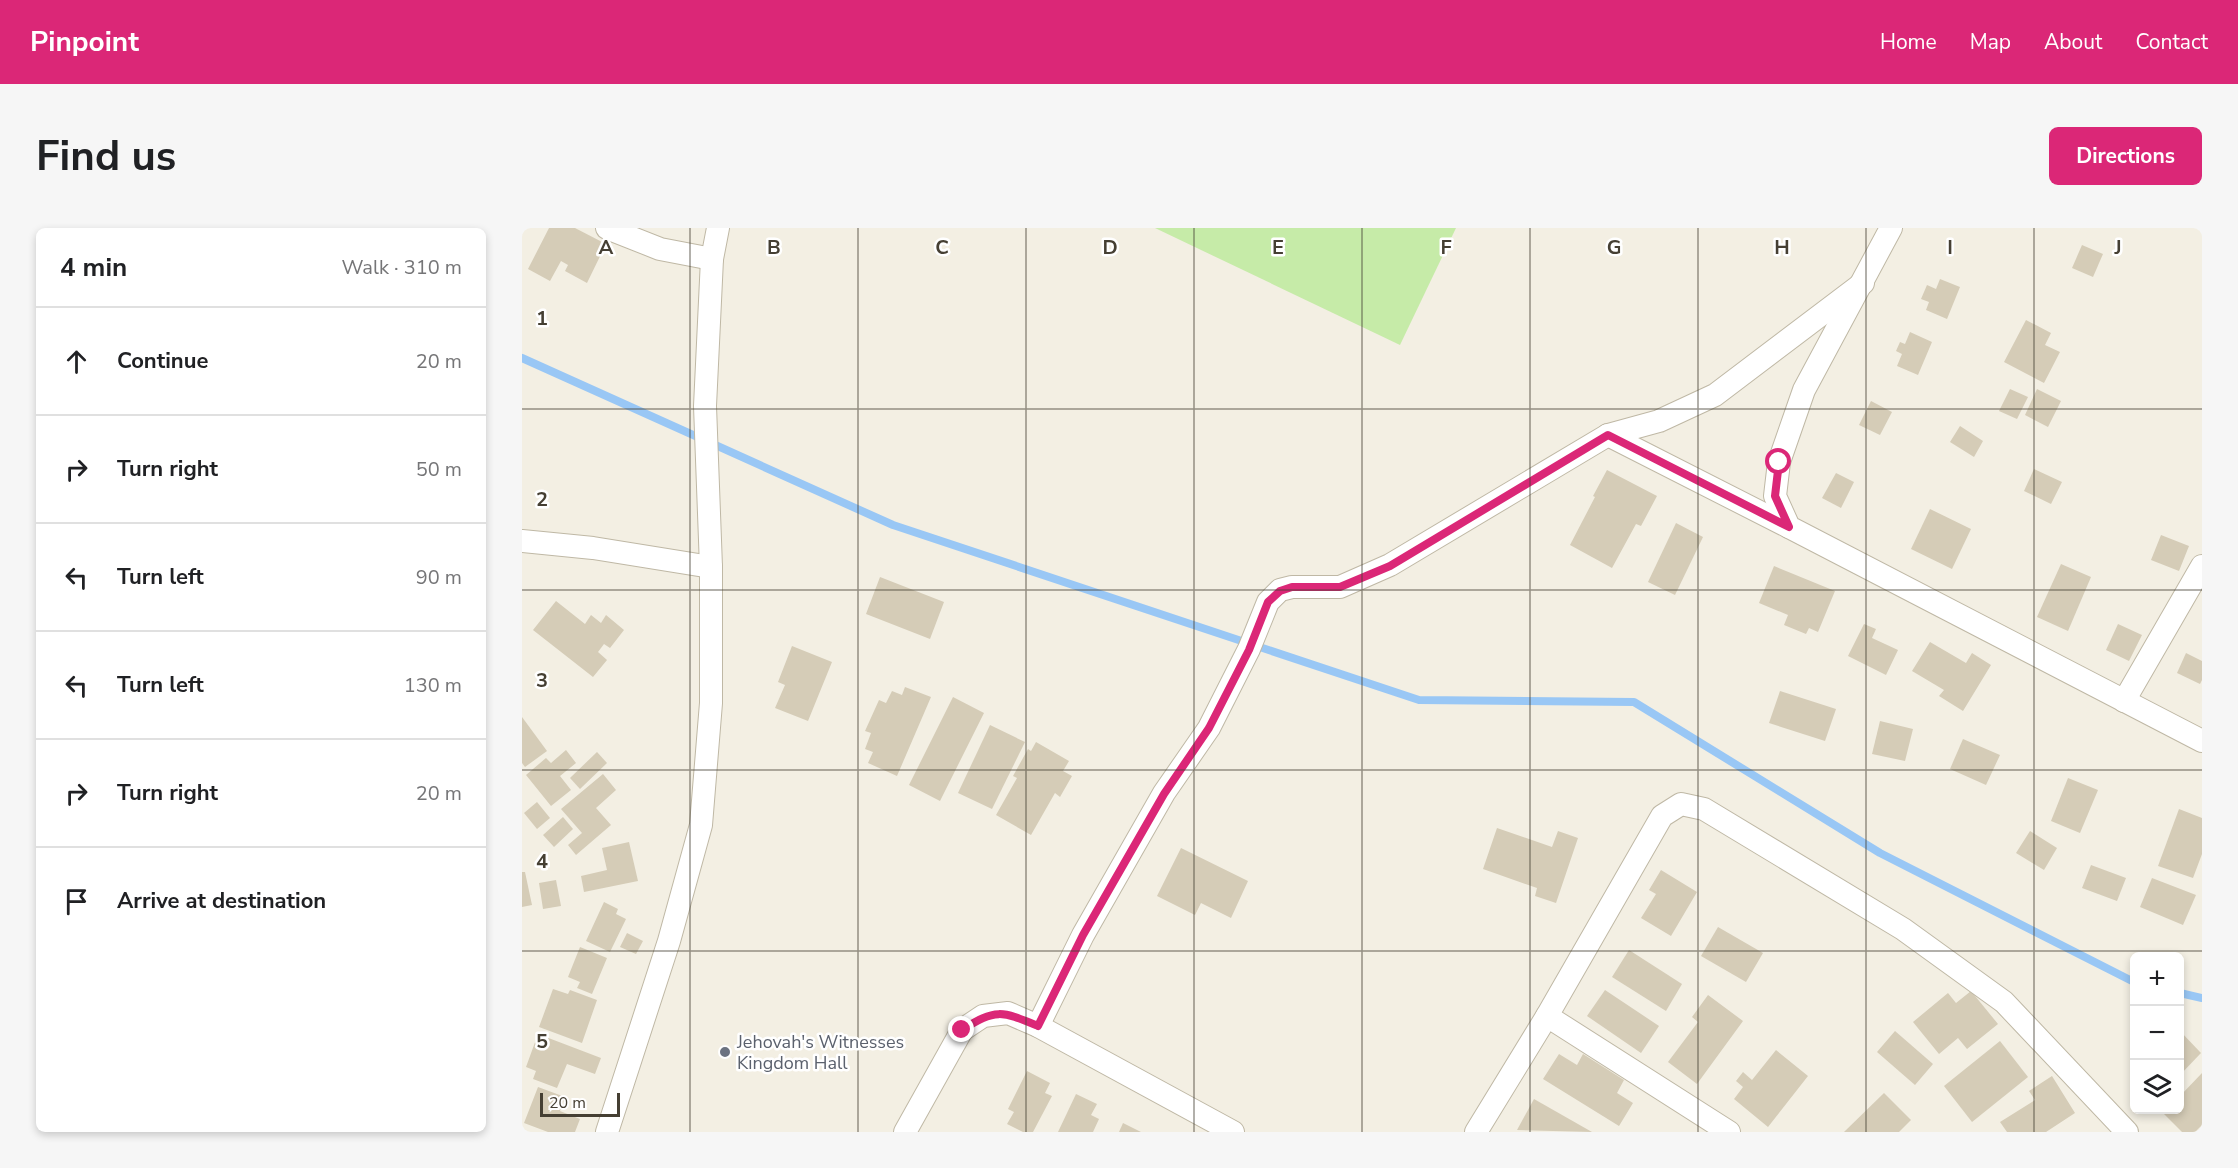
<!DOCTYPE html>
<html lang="en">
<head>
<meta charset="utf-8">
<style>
  :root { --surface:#fff; --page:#f6f6f6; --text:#202124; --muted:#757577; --line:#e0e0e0; --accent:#db2777 }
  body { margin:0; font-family:"Nunito Sans",sans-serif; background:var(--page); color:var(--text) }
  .controls { position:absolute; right:18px; bottom:18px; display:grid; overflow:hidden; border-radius:9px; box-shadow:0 3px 9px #0003 }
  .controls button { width:54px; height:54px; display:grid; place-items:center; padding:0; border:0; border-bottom:2px solid var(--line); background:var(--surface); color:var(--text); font:30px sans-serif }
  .scale { position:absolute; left:18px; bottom:15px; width:80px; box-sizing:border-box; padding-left:6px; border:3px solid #453f33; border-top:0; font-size:16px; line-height:21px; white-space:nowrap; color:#453f33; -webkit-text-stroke:4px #fff; paint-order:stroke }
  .stop { position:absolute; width:18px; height:18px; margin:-14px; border:4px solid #db2777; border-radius:50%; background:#fff }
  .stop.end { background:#db2777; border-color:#fff; box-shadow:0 2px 6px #0008 }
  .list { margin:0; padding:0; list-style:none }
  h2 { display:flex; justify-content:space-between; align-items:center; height:78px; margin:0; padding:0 24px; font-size:26px }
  h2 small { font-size:20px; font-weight:400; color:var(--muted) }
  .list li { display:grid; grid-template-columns:39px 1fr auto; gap:18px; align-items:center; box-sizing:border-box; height:108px; padding:0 24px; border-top:2px solid var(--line) }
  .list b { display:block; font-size:22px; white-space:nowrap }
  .list em { font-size:20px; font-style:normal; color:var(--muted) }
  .icon { flex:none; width:33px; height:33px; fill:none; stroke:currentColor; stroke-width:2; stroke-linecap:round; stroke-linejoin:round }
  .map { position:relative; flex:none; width:1680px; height:904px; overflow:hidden; border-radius:9px }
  header { display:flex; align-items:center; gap:36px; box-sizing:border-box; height:84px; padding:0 30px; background:var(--accent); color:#fff }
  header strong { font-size:28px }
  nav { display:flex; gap:33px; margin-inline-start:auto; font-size:21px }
  .intro { display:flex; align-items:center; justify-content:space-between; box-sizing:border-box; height:144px; padding:0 36px }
  h1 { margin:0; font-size:42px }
  .button { padding:15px 27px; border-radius:9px; background:var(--accent); color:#fff; font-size:21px; font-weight:700 }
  main { display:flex; gap:36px; padding:0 36px }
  aside { flex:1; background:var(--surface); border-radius:9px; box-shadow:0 3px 9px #0003 }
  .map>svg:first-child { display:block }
  .green { fill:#c6eba8 }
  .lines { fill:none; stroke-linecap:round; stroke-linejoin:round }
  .stream { stroke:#99c7f5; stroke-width:8 }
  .building { fill:#d5ccb7 }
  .minor-casing { stroke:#bfb8a5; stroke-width:24 }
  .minor { stroke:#fff; stroke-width:22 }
  .route { stroke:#db2777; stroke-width:8 }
  .grid { fill:none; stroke:#453f33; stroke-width:1.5; stroke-opacity:0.55 }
  .worship-dot { fill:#6b7280; stroke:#fff; stroke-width:2 }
  .labels { text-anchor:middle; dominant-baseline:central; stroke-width:5; stroke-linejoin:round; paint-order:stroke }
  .worship-label { font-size:18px; fill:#5b616d; stroke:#fff; text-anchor:start }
  .grid-label { font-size:20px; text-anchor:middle; font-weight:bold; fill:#453f33; stroke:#fff; stroke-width:5; stroke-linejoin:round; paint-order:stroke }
</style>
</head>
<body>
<header>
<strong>Pinpoint</strong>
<nav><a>Home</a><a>Map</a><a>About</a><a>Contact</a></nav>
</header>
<div class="intro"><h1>Find us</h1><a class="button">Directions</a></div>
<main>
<aside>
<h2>4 min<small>Walk · 310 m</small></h2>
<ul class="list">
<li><svg class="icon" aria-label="ahead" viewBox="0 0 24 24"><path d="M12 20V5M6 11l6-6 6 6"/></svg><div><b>Continue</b></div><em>20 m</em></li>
<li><svg class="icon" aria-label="right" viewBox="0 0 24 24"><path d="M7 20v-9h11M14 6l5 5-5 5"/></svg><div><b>Turn right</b></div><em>50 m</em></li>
<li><svg class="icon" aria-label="left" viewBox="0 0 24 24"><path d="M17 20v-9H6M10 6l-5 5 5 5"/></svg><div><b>Turn left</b></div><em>90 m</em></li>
<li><svg class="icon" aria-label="left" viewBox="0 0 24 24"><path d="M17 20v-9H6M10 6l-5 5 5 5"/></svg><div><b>Turn left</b></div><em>130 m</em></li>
<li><svg class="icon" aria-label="right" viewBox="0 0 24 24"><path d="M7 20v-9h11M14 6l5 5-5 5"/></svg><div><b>Turn right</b></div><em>20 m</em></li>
<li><svg class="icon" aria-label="arrive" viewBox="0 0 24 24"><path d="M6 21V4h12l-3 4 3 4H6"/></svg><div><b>Arrive at destination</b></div></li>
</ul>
</aside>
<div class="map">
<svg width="1680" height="904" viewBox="0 0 1680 904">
  <rect width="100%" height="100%" fill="#f3efe3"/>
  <!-- green -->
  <polygon class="green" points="633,0 934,0 878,117"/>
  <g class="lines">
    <!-- stream -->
    <g class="stream">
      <polyline points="0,130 371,297 897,472 1112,474 1358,625 1612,754"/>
      <polyline points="1658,765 1680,770"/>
    </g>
  </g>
  <!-- building -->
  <g class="building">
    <polygon points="27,0 53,0 84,16 65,55 43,43 46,37 39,33 28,53 6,41"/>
    <polygon points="1560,17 1581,26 1571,49 1550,40"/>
    <polygon points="1418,51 1438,59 1425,91 1404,82 1407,74 1399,71 1405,57 1414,61"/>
    <polygon points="1504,92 1529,105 1523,117 1538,124 1522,155 1482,134"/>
    <polygon points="1388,104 1410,114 1396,147 1375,138 1380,126 1374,123 1378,114 1383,116"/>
    <polygon points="1488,161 1506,169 1495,191 1477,183"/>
    <polygon points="1515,161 1539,173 1526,199 1503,187"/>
    <polygon points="1349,173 1370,184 1358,207 1337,197"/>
    <polygon points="1438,198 1461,213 1452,229 1428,214"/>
    <polygon points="1512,241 1540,254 1529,276 1502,263"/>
    <polygon points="1085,242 1135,268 1119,298 1114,296 1090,340 1048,317 1073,269 1071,268"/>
    <polygon points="1314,245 1332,254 1319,280 1300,270"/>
    <polygon points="1408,281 1449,301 1430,341 1389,321"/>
    <polygon points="1154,295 1181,309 1153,367 1126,354"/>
    <polygon points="1639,307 1667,318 1657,343 1629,332"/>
    <polygon points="1539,336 1569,349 1546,403 1515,389"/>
    <polygon points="1252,338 1313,363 1296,404 1287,400 1284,406 1262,397 1266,387 1237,375"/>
    <polygon points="358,349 422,374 408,411 344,386"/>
    <polygon points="34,373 63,396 69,387 79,395 84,387 102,402 88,420 82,416 76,424 85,432 71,449 11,402"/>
    <polygon points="1342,396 1354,401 1350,410 1376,422 1364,447 1326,428"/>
    <polygon points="1596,396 1620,407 1607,433 1584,422"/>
    <polygon points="1408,414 1444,435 1450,425 1469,437 1441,483 1417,468 1422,462 1390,443"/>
    <polygon points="270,418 310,434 286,493 253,480 263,457 256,454"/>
    <polygon points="1664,425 1680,433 1680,452 1678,456 1655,445"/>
    <polygon points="383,459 409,469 375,548 346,535 351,524 343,521 349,505 343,503 357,472 364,475 370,463 380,467"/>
    <polygon points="1258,463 1314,481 1303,513 1247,495"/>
    <polygon points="431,469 462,485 418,573 387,557"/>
    <polygon points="0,489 25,523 3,539 0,535"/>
    <polygon points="1358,493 1391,501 1383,533 1350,526"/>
    <polygon points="468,497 503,514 470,581 436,565"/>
    <polygon points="1441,511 1478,527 1464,557 1428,541"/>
    <polygon points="514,514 547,533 541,543 550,548 538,569 533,565 509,607 474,587 495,550 491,548 506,521 509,523"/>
    <polygon points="44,522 54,535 38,548 49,562 29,578 4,547 24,530 29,535"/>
    <polygon points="75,524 85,535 58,561 48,550"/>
    <polygon points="81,546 94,562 74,580 89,597 54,627 46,617 60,605 39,581"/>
    <polygon points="1546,550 1576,562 1558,605 1529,593"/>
    <polygon points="15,574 28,590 15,601 2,585"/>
    <polygon points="1657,581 1680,590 1680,626 1671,650 1636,638"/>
    <polygon points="41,589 51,601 32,619 21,607"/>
    <polygon points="975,600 1030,619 1036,603 1056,610 1034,675 1013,668 1015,660 961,641"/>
    <polygon points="1508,603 1535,620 1522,642 1494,625"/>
    <polygon points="107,614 116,653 62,664 59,648 85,642 80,620"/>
    <polygon points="659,620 726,653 709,690 679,675 673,687 635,668"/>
    <polygon points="1569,637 1604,650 1595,673 1560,660"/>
    <polygon points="1139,642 1175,664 1149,708 1119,690 1134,666 1127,662"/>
    <polygon points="0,644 3,644 10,677 0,679"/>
    <polygon points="1630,650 1674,667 1661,697 1618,679"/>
    <polygon points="34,652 39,678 21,681 17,655"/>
    <polygon points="82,674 96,681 94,686 104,691 88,724 64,713"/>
    <polygon points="1196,699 1241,725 1224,754 1179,728"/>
    <polygon points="105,705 121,713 114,726 98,719"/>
    <polygon points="58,719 85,730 70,766 55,760 58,754 46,749"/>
    <polygon points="1107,722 1160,756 1144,783 1090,749"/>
    <polygon points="31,761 46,766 48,762 75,772 60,815 17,799"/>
    <polygon points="1083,762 1137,798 1119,825 1065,788"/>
    <polygon points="1449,763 1476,796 1445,821 1436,810 1417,826 1391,794 1426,765 1434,775"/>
    <polygon points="1186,767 1221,793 1175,856 1146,834 1176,794 1170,789"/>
    <polygon points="1373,803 1411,836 1393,857 1355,824"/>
    <polygon points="1658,803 1679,825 1658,847"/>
    <polygon points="16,806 79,830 73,846 45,836 35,860 11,851 14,843 4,839"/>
    <polygon points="1478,813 1506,849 1450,894 1422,858"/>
    <polygon points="1254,822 1286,848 1246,899 1212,871 1221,859 1214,853 1221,844 1230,852"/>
    <polygon points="1037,826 1055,837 1061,826 1102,852 1095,865 1111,875 1097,898 1021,851"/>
    <polygon points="505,843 528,855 523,865 530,868 511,904 501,904 485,896 492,884 486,881"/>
    <polygon points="1680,845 1680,897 1673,904 1660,904 1641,885 1644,882 1658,882 1658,868"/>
    <polygon points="1530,848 1553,885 1524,904 1485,904 1478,894 1513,872 1507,863"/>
    <polygon points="16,859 43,869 38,883 58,891 53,904 26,904 2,895"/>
    <polygon points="1362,865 1389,892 1377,904 1322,904"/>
    <polygon points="554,866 575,876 569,887 577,891 571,904 536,904"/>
    <polygon points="1012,871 1070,904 995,902"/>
    <polygon points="601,895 619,904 597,904"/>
  </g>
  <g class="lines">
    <defs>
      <g id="minor">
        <polyline points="85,0 138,21 190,31"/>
        <polyline points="1369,0 1282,162 1257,234 1253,268 1267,299 1680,513"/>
        <polyline points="1086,207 1267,299"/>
        <polyline points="0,313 71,320 189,339"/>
        <polyline points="1602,473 1680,338"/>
        <polyline points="1025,788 1207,904"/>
        <polyline points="516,798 561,707 642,565 687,500 727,421 746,374 758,362 770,359 818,359 868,337 1086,207 1137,193 1193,167 1341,55"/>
        <polyline points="85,904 147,713 179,597 189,475 189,339 183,178 190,31 196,0"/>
        <polyline points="383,904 440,802 461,788 486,785 516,798 711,904"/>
        <polyline points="954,904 1025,788 1140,588 1159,576 1182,581 1381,701 1482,774 1605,904"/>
      </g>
    </defs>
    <!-- minor casing -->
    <use href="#minor" class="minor-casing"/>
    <!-- minor -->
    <use href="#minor" class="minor"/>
  </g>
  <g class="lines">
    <!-- route -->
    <path class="route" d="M 440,802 C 474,780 480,783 516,798 L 561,707 L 642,566 L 687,500 L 727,422 L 746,374 L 758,363 L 770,359 L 818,359 L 868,338 L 1086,207 L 1267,299 L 1253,268 L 1257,234"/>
  </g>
  <!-- grid -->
  <path class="grid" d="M 168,0 L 168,904M 336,0 L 336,904M 504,0 L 504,904M 672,0 L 672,904M 840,0 L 840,904M 1008,0 L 1008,904M 1176,0 L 1176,904M 1344,0 L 1344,904M 1512,0 L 1512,904M 0,181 L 1680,181M 0,362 L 1680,362M 0,542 L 1680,542M 0,723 L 1680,723"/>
  <!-- markers -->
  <circle class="worship-dot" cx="203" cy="824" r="6"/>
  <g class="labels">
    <!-- worship labels -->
    <g class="worship-label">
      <text x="215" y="814">Jehovah's Witnesses<tspan x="215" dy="21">Kingdom Hall</tspan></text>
    </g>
  </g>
  <g class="grid-label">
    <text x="84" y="26">A</text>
    <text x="252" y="26">B</text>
    <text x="420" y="26">C</text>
    <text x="588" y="26">D</text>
    <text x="756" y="26">E</text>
    <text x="924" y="26">F</text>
    <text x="1092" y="26">G</text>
    <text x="1260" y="26">H</text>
    <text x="1428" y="26">I</text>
    <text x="1596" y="26">J</text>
    <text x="20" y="97">1</text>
    <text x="20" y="278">2</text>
    <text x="20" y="459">3</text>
    <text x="20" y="640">4</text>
    <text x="20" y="820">5</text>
  </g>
</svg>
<div class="controls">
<button>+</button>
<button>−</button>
<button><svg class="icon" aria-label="layers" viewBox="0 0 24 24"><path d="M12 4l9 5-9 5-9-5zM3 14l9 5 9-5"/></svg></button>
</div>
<div class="scale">20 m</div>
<div class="stop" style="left:1257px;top:234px"></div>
<div class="stop end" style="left:440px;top:802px"></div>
</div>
</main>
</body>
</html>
